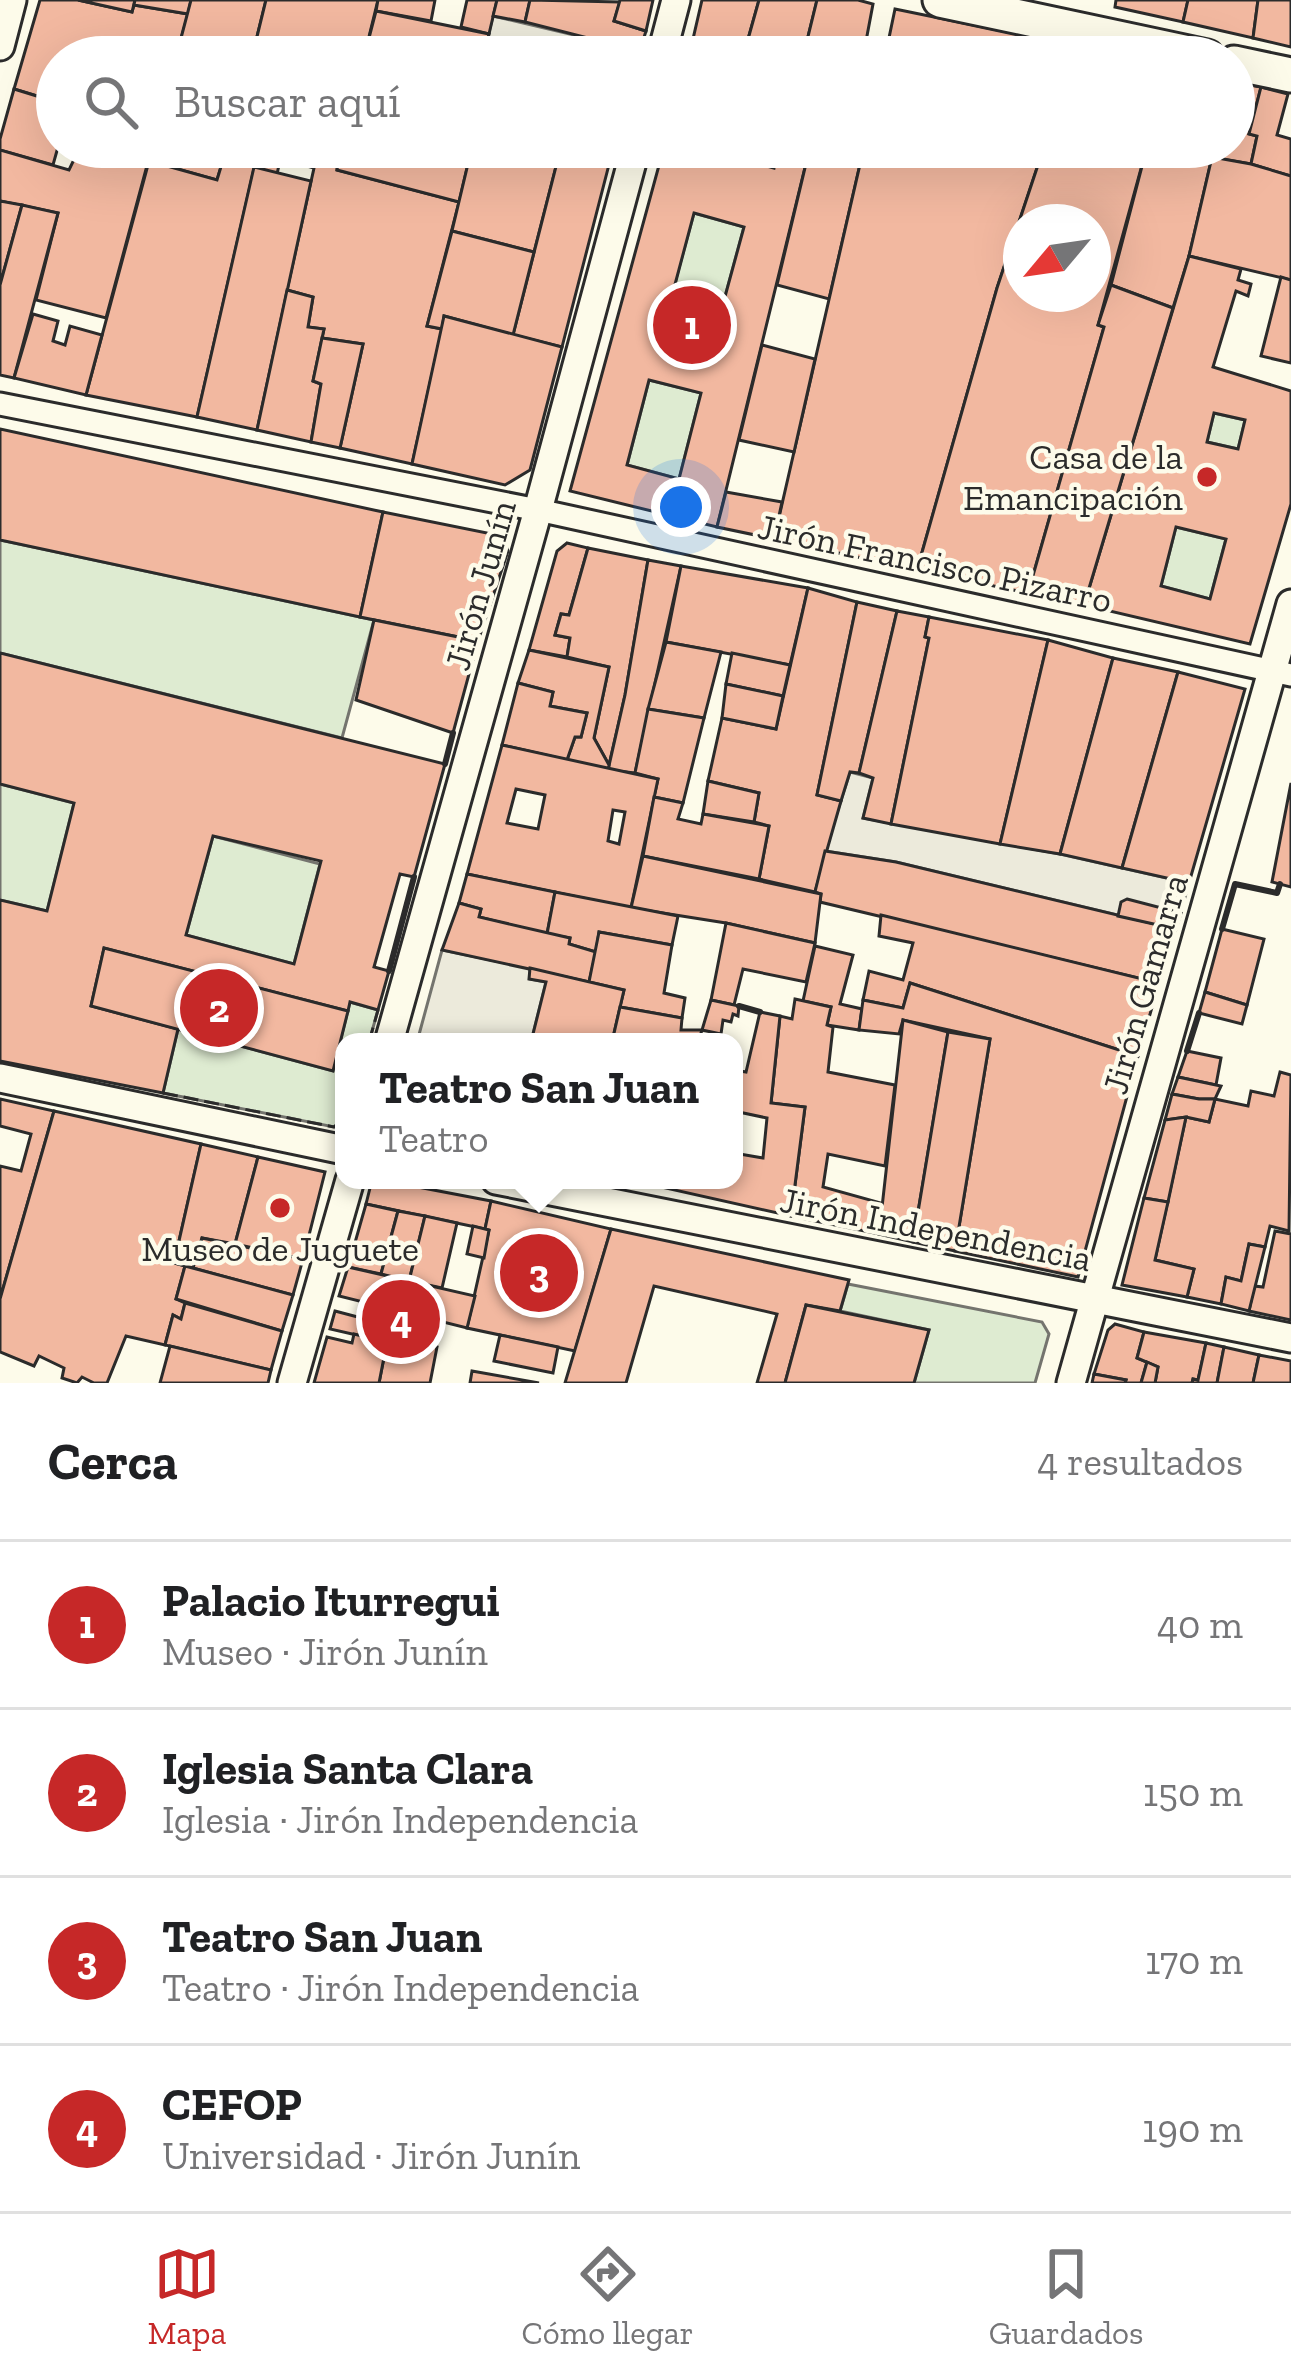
<!DOCTYPE html>
<html lang="es">
<head>
<meta charset="utf-8">
<style>
  :root { --surface:#fff; --page:#f6f6f6; --text:#202124; --muted:#757577; --line:#e0e0e0; --accent:#c62828 }
  body { margin:0; font-family:"Zilla Slab",serif; background:var(--page); color:var(--text) }
  .compass { position:absolute; left:1003px; top:204px; width:108px; height:108px; border-radius:50%; background:var(--surface); box-shadow:0 12px 48px #0002; rotate:241deg }
  .you { position:absolute; left:681px; top:507px; width:42px; height:42px; margin:-30px; border:9px solid #fff; border-radius:50%; background:#1a73e8; box-shadow:0 0 0 18px #1a73e833 }
  .badge { display:grid; place-items:center; width:78px; height:78px; border-radius:50%; background:var(--accent); color:#fff; font-size:39px; font-weight:700 }
  .pin { position:absolute; translate:-50% -50%; border:6px solid #fff; box-shadow:0 3px 12px #0006 }
  .popup { position:absolute; left:335px; top:1033px; width:408px; height:156px; box-sizing:border-box; display:grid; place-content:center; border-radius:24px; background:var(--surface); filter:drop-shadow(0 3px 9px #0005); font-size:39px; white-space:nowrap; color:var(--muted) }
  .popup b { font-size:45px; color:var(--text) }
  .popup::after { content:''; position:absolute; left:50%; top:100%; margin-left:-24px; border:24px solid transparent; border-top-color:var(--surface) }
  .list { margin:0; padding:0; list-style:none }
  h2 { display:flex; justify-content:space-between; align-items:center; height:156px; margin:0; padding:0 48px; font-size:51px }
  h2 small { font-size:39px; font-weight:400; color:var(--muted) }
  .list li { display:grid; grid-template-columns:78px 1fr auto; gap:36px; align-items:center; box-sizing:border-box; height:168px; padding:0 48px; border-top:3px solid var(--line) }
  .list b { display:block; font-size:45px; white-space:nowrap }
  .list p { margin:0; font-size:39px; white-space:nowrap; color:var(--muted) }
  .list em { font-size:39px; font-style:normal; color:var(--muted) }
  .icon { flex:none; width:66px; height:66px; fill:none; stroke:currentColor; stroke-width:2; stroke-linecap:round; stroke-linejoin:round }
  .map { position:relative; flex:none; width:1291px; height:1383px; overflow:hidden }
  .search { position:absolute; background:var(--surface); box-shadow:0 12px 48px #0002; left:36px; right:36px; top:36px; height:132px; display:flex; align-items:center; gap:30px; box-sizing:border-box; padding:0 42px; border-radius:66px; color:var(--muted); font-size:45px }
  .sheet { height:828px; background:var(--surface) }
  nav { display:flex; justify-content:space-around; align-items:center; box-sizing:border-box; height:168px; border-top:3px solid var(--line); background:var(--surface); font-size:33px; color:var(--muted) }
  nav a { display:grid; justify-items:center; gap:6px }
  nav .on { color:var(--accent) }
  .map>svg:first-child { display:block }
  .green { fill:#deebd1; stroke:#74746e; stroke-width:3 }
  .parking { fill:#eceadb; stroke:#74746e; stroke-width:3 }
  .building { fill:#f2b8a0; stroke:#2b2b2b; stroke-width:3; fill-rule:evenodd }
  .lines { fill:none; stroke-linecap:round; stroke-linejoin:round }
  .pedestrian-casing { stroke:#2b2b2b; stroke-width:27 }
  .minor-casing { stroke:#2b2b2b; stroke-width:33 }
  .tertiary-casing { stroke:#2b2b2b; stroke-width:39 }
  .pedestrian { stroke:#fdfbea; stroke-width:21 }
  .minor { stroke:#fdfbea; stroke-width:27 }
  .tertiary { stroke:#fdfbea; stroke-width:33 }
  .fence { stroke:#2b2b2b; stroke-width:3; stroke-dasharray:15 6; stroke-linecap:butt }
  .wall { stroke:#2b2b2b; stroke-width:6 }
  .poi-dot { fill:#c62828; stroke:#fdfbea; stroke-width:4.5 }
  .labels { text-anchor:middle; dominant-baseline:central; stroke-width:9; stroke-linejoin:round; paint-order:stroke }
  .poi-label { font-size:36px; fill:#2b2b2b; stroke:#fdfbea; text-anchor:end }
  .street-label { font-size:36px; fill:#2b2b2b; stroke:#fdfbea }
</style>
</head>
<body>
<div class="map">
<svg width="1291" height="1383" viewBox="0 0 1291 1383">
  <rect width="100%" height="100%" fill="#fdfbea"/>
  <!-- green -->
  <g class="green">
    <polygon points="697,147 785,147 782,159 776,157 773,167"/>
    <polygon points="694,213 744,227 723,304 673,290"/>
    <polygon points="649,380 701,393 679,479 627,465"/>
    <polygon points="1214,413 1245,420 1238,449 1207,442"/>
    <polygon points="1176,527 1226,539 1210,599 1161,586"/>
    <polygon points="0,540 374,620 342,738 0,653"/>
    <polygon points="0,784 74,803 47,911 0,900"/>
    <polygon points="213,836 320,864 294,964 186,935"/>
    <polygon points="350,1002 378,1010 369,1042 344,1042 344,1119 334,1127 163,1093 178,1029 333,1071"/>
    <polygon points="848,1284 1042,1322 1049,1334 1035,1383 914,1383 929,1330 840,1311"/>
  </g>
  <!-- parking -->
  <g class="parking">
    <polygon points="493,16 608,43 605,57 483,57"/>
    <polygon points="850,772 873,778 863,818 1060,854 1189,883 1176,929 896,862 825,851"/>
    <polygon points="442,950 530,968 530,979 546,982 531,1042 417,1042"/>
  </g>
  <!-- building -->
  <g class="building">
    <polygon points="40,0 78,0 132,12 134,5 188,14 176,57 57,57 57,102 14,89"/>
    <polygon points="78,0 135,0 132,12"/>
    <polygon points="135,0 191,0 188,14 134,5"/>
    <polygon points="191,0 266,0 252,57 176,57"/>
    <polygon points="266,0 378,0 364,57 252,57"/>
    <polygon points="378,0 435,0 431,21 376,11"/>
    <polygon points="467,0 497,0 489,34 461,27"/>
    <polygon points="497,0 530,0 525,22 493,16"/>
    <polygon points="530,0 620,2 614,21 646,31 638,57 605,57 608,43 525,22"/>
    <polygon points="620,0 653,0 646,31 614,21"/>
    <polygon points="702,0 759,0 743,57 708,57 690,52"/>
    <polygon points="759,0 817,0 803,57 743,57"/>
    <polygon points="817,0 858,0 873,4 863,57 803,57"/>
    <polygon points="1116,0 1188,0 1183,22 1115,7"/>
    <polygon points="1188,0 1258,0 1253,38 1183,22"/>
    <polygon points="1258,0 1291,0 1291,47 1253,38"/>
    <polygon points="895,9 1071,45 1068,57 885,57"/>
    <polygon points="376,11 489,34 483,57 364,57"/>
    <polygon points="1234,82 1261,87 1249,134 1257,136 1251,164 1204,156 1206,147 1234,147"/>
    <polygon points="1261,87 1288,94 1277,135 1291,139 1291,176 1251,164 1257,136 1249,134"/>
    <polygon points="14,89 53,101 45,128 57,133 58,147 53,165 0,150 0,139"/>
    <polygon points="80,147 152,147 106,318 36,300 58,213 0,201 0,150 69,170"/>
    <polygon points="152,147 227,147 217,180 149,161"/>
    <polygon points="227,147 259,147 197,417 86,395 149,161 217,180"/>
    <polygon points="259,147 283,147 277,174 254,167"/>
    <polygon points="308,147 339,150 337,170 459,202 427,326 442,329 412,464 340,448 363,344 322,338 324,329 308,327 313,297 287,290 314,168 303,165"/>
    <polygon points="340,147 472,147 459,202 337,170"/>
    <polygon points="472,147 561,147 534,252 452,231"/>
    <polygon points="561,147 613,149 562,347 513,335"/>
    <path d="M 664,147 L 697,147 L 774,168 L 776,157 L 782,159 L 785,147 L 810,147 L 717,527 L 570,491 ZM 694,213 L 744,227 L 723,304 L 673,292 ZM 649,380 L 701,393 L 679,479 L 627,465 Z"/>
    <polygon points="810,147 864,147 829,299 777,285"/>
    <polygon points="864,147 1044,147 997,288 917,570 774,539"/>
    <path d="M 1044,147 L 1147,147 L 1098,325 L 1104,327 L 1028,593 L 917,570 L 997,288 ZM 1021,222 L 1093,222 L 1093,294 L 1021,294 Z"/>
    <polygon points="1147,147 1206,147 1204,156 1212,157 1189,256 1173,308 1111,285"/>
    <polygon points="1212,157 1251,164 1291,176 1291,280 1189,256"/>
    <polygon points="254,167 311,181 257,430 197,417"/>
    <polygon points="0,201 22,205 0,285"/>
    <polygon points="22,205 58,213 14,378 0,375 0,285"/>
    <polygon points="452,231 534,252 513,335 444,316 442,329 427,326"/>
    <path d="M 1189,256 L 1241,269 L 1238,280 L 1251,284 L 1248,296 L 1236,291 L 1213,367 L 1291,391 L 1291,504 L 1250,644 L 1084,605 ZM 1214,413 L 1245,420 L 1238,449 L 1207,442 ZM 1176,527 L 1226,539 L 1210,599 L 1161,586 Z"/>
    <polygon points="1281,277 1291,280 1291,363 1261,356"/>
    <polygon points="1111,285 1173,308 1084,605 1028,593 1104,327 1098,325"/>
    <polygon points="287,290 313,297 308,327 324,329 313,381 321,384 311,442 257,430"/>
    <polygon points="33,314 58,321 53,341 65,345 70,326 102,335 86,395 14,378"/>
    <polygon points="444,316 562,347 530,470 505,485 412,464"/>
    <polygon points="322,338 363,344 340,448 311,442 321,384 313,381"/>
    <polygon points="762,345 815,359 794,452 739,440"/>
    <polygon points="0,429 383,512 360,617 0,540"/>
    <polygon points="726,492 782,502 774,539 717,527"/>
    <polygon points="383,512 502,536 508,551 478,641 360,617"/>
    <polygon points="567,543 588,548 569,615 561,614 555,635 570,638 567,657 529,650 557,551"/>
    <polygon points="588,548 648,560 625,695 609,765 594,738 609,667 567,657 570,638 555,635 561,614 569,615"/>
    <polygon points="648,560 681,566 635,773 608,770 625,695"/>
    <polygon points="681,566 808,588 790,665 666,642"/>
    <polygon points="808,588 857,602 817,795 841,801 815,892 759,879 769,826 754,822 759,793 708,781 722,718 776,729"/>
    <polygon points="857,602 897,611 859,773 850,772 841,801 817,795"/>
    <polygon points="897,611 929,617 925,637 929,638 891,824 863,818 873,778 859,773"/>
    <polygon points="929,617 1048,640 1000,844 891,824 929,638 925,637"/>
    <polygon points="374,620 478,641 453,733 356,700"/>
    <polygon points="1048,640 1113,658 1060,854 1000,844"/>
    <polygon points="666,642 721,652 704,718 648,709"/>
    <polygon points="529,650 609,667 594,738 609,765 608,770 567,760 575,737 581,737 587,713 550,706 553,692 518,683"/>
    <path d="M 0,653 L 445,764 L 414,877 L 400,874 L 374,967 L 389,971 L 378,1010 L 350,1002 L 348,1011 L 104,948 L 91,1006 L 178,1029 L 163,1093 L 0,1061 L 0,900 L 47,911 L 74,803 L 0,784 ZM 213,836 L 321,861 L 294,964 L 186,935 Z"/>
    <polygon points="732,653 790,665 783,696 726,684"/>
    <polygon points="1113,658 1178,672 1122,868 1060,854"/>
    <polygon points="1178,672 1245,689 1189,883 1122,868"/>
    <polygon points="518,683 553,692 550,706 587,713 581,737 575,737 567,760 502,745"/>
    <polygon points="726,684 783,696 776,729 722,718"/>
    <polygon points="648,709 704,718 683,803 654,797 658,779 635,773"/>
    <path d="M 502,745 L 658,779 L 631,908 L 467,874 ZM 516,789 L 545,795 L 538,829 L 507,823 ZM 613,810 L 625,812 L 619,844 L 608,841 Z"/>
    <polygon points="708,781 759,793 754,822 703,814"/>
    <polygon points="1291,783 1291,887 1272,882"/>
    <polygon points="654,797 683,803 678,819 701,824 703,814 769,826 759,879 643,856"/>
    <polygon points="825,851 896,862 1176,929 1159,983 820,902 821,894 815,892"/>
    <polygon points="643,856 821,894 815,943 726,923 631,908"/>
    <polygon points="467,874 555,892 547,934 479,917 481,909 459,903"/>
    <polygon points="555,892 678,916 672,945 599,932 596,952 569,944 570,938 547,934"/>
    <polygon points="1127,899 1181,913 1176,929 1118,916 1121,902"/>
    <polygon points="459,903 481,909 479,917 570,938 569,944 596,952 589,982 442,950"/>
    <polygon points="881,915 1159,983 1138,1056 910,983 903,1008 863,1000 869,971 903,980 913,943 879,936"/>
    <polygon points="726,923 815,943 806,982 743,969 734,1005 711,1000"/>
    <polygon points="1222,929 1264,939 1247,1005 1205,992"/>
    <polygon points="599,932 672,945 664,993 685,998 682,1018 620,1007 624,990 589,982"/>
    <polygon points="815,946 853,955 840,1004 862,1009 859,1030 827,1025 831,1007 803,1001"/>
    <polygon points="104,948 348,1011 333,1071 91,1006"/>
    <polygon points="530,968 624,990 612,1042 531,1042 546,982 529,979"/>
    <polygon points="910,983 1138,1056 1078,1277 955,1251 990,1039 903,1020 899,1034 859,1030 863,1000 903,1008"/>
    <polygon points="1205,992 1247,1005 1242,1024 1199,1013"/>
    <polygon points="795,999 831,1007 827,1025 833,1027 828,1072 895,1085 885,1166 828,1154 823,1187 881,1203 879,1234 791,1216 805,1107 771,1103 780,1016 792,1019"/>
    <polygon points="711,1000 739,1006 738,1016 733,1014 731,1022 723,1020 721,1034 702,1030"/>
    <polygon points="620,1007 682,1018 681,1030 702,1030 698,1042 612,1042"/>
    <polygon points="760,1012 780,1016 771,1103 805,1107 791,1216 661,1187 663,1180 734,1180 734,1153 763,1158 767,1118 734,1111 734,1070 746,1072"/>
    <polygon points="903,1020 948,1032 913,1242 879,1234"/>
    <polygon points="948,1032 990,1039 955,1251 913,1242"/>
    <polygon points="1187,1051 1221,1058 1216,1085 1178,1077"/>
    <polygon points="1280,1072 1291,1075 1289,1231 1270,1226 1265,1247 1249,1244 1241,1281 1226,1277 1221,1304 1187,1297 1194,1269 1155,1260 1186,1117 1209,1122 1215,1099 1248,1106 1251,1091 1274,1096"/>
    <polygon points="1178,1077 1216,1085 1221,1086 1215,1099 1199,1099 1172,1094"/>
    <polygon points="1172,1094 1199,1099 1215,1099 1209,1122 1186,1117 1165,1120"/>
    <polygon points="0,1099 54,1111 0,1299 0,1166 21,1171 31,1134 0,1126"/>
    <polygon points="54,1111 201,1144 174,1263 185,1266 176,1299 185,1303 181,1319 173,1315 165,1345 126,1336 107,1383 94,1383 82,1377 77,1383 62,1378 64,1368 39,1356 34,1366 0,1352 0,1299"/>
    <polygon points="1186,1117 1168,1202 1144,1198 1165,1120"/>
    <polygon points="201,1144 258,1157 235,1244 202,1238 193,1268 174,1263"/>
    <polygon points="258,1157 325,1172 303,1259 235,1244"/>
    <polygon points="381,1180 491,1201 485,1229 366,1204 371,1184"/>
    <polygon points="609,1180 663,1180 661,1187"/>
    <polygon points="1144,1198 1168,1202 1155,1260 1194,1269 1187,1297 1122,1285"/>
    <polygon points="491,1201 611,1229 575,1351 467,1328 489,1230 485,1229"/>
    <polygon points="366,1204 398,1211 381,1274 348,1267"/>
    <polygon points="398,1211 425,1216 409,1281 381,1274"/>
    <polygon points="425,1216 457,1223 442,1288 409,1281"/>
    <polygon points="473,1226 489,1230 484,1258 467,1254"/>
    <polygon points="611,1229 849,1280 840,1311 806,1305 785,1383 757,1383 777,1314 654,1286 626,1383 565,1383"/>
    <polygon points="1275,1231 1291,1234 1291,1320 1249,1311 1254,1286 1263,1287"/>
    <polygon points="202,1238 303,1259 293,1295 193,1268"/>
    <polygon points="1249,1244 1265,1247 1249,1311 1221,1304 1226,1277 1241,1281"/>
    <polygon points="185,1266 293,1295 282,1331 176,1299"/>
    <polygon points="348,1267 475,1296 467,1328 339,1296"/>
    <polygon points="185,1303 282,1331 271,1370 165,1345 173,1315 181,1319"/>
    <polygon points="806,1305 929,1330 914,1383 785,1383"/>
    <polygon points="335,1311 392,1326 389,1337 437,1347 430,1383 379,1383 387,1342 330,1329"/>
    <polygon points="1115,1324 1144,1332 1137,1358 1147,1362 1141,1383 1125,1383 1126,1380 1094,1374 1108,1330"/>
    <polygon points="1144,1332 1206,1343 1198,1380 1193,1379 1192,1383 1155,1383 1158,1367 1137,1358"/>
    <polygon points="354,1334 387,1342 379,1383 314,1383 327,1337 352,1343"/>
    <polygon points="500,1335 558,1347 553,1373 494,1361"/>
    <polygon points="1206,1343 1224,1347 1217,1383 1192,1383 1193,1379 1198,1380"/>
    <polygon points="170,1346 271,1370 268,1383 160,1383"/>
    <polygon points="1224,1347 1259,1355 1253,1383 1217,1383"/>
    <polygon points="1259,1355 1291,1361 1291,1383 1253,1383"/>
    <polygon points="1147,1362 1158,1367 1155,1383 1141,1383"/>
    <polygon points="472,1371 539,1383 470,1383"/>
    <polygon points="1094,1374 1126,1380 1125,1383 1092,1383"/>
  </g>
  <g class="lines">
    <defs>
      <polyline id="pedestrian" points="0,404 538,510 1291,675"/>
      <g id="minor">
        <polyline points="0,46 12,0"/>
        <polyline points="661,57 676,0"/>
        <polyline points="389,1042 538,510 636,147"/>
        <polyline points="0,1078 344,1150"/>
        <polyline points="496,1180 1291,1338"/>
        <polyline points="292,1383 350,1180"/>
        <polyline points="1071,1383 1291,604"/>
      </g>
      <g id="tertiary">
        <polyline points="940,0 1207,57"/>
        <polyline points="1234,63 1291,75"/>
      </g>
    </defs>
    <!-- pedestrian casing -->
    <use href="#pedestrian" class="pedestrian-casing"/>
    <!-- minor casing -->
    <use href="#minor" class="minor-casing"/>
    <!-- tertiary casing -->
    <use href="#tertiary" class="tertiary-casing"/>
    <!-- pedestrian -->
    <use href="#pedestrian" class="pedestrian"/>
    <!-- minor -->
    <use href="#minor" class="minor"/>
    <!-- tertiary -->
    <use href="#tertiary" class="tertiary"/>
    <!-- fence -->
    <g class="fence">
      <polyline points="369,1042 378,1010"/>
      <polyline points="163,1093 334,1127 344,1119"/>
    </g>
    <!-- wall -->
    <g class="wall">
      <polyline points="1071,45 1123,57"/>
      <polyline points="445,764 453,733"/>
      <polyline points="1222,929 1235,884 1277,893 1280,884"/>
      <polyline points="389,971 414,877"/>
      <polyline points="739,1006 760,1012"/>
      <polyline points="1187,1051 1199,1013"/>
    </g>
  </g>
  <!-- markers -->
  <g class="poi-dot">
    <circle cx="1207" cy="477" r="12"/>
    <circle cx="280" cy="1208" r="12"/>
  </g>
  <g class="labels">
    <!-- poi labels -->
    <g class="poi-label">
      <text x="1183" y="456">Casa de la<tspan x="1183" dy="41">Emancipación</tspan></text>
      <text x="280" y="1248" text-anchor="middle">Museo de Juguete</text>
    </g>
    <!-- street labels -->
    <g class="street-label">
      <text transform="translate(935 563) rotate(12)">Jirón Francisco Pizarro</text>
      <text transform="translate(480 585) rotate(-74)">Jirón Junín</text>
      <text transform="translate(1145 984) rotate(-74)">Jirón Gamarra</text>
      <text transform="translate(936 1229) rotate(11)">Jirón Independencia</text>
    </g>
  </g>
</svg>
<svg class="compass" viewBox="-18 -18 36 36"><path d="M0-13l5 13h-10z" fill="#e53935"/><path d="M0 13l5-13h-10z" fill="#757577"/></svg>
<div class="you"></div>
<div class="pin badge" style="left:692px;top:325px">1</div>
<div class="pin badge" style="left:219px;top:1008px">2</div>
<div class="pin badge" style="left:539px;top:1273px">3</div>
<div class="popup"><b>Teatro San Juan</b>Teatro</div>
<div class="pin badge" style="left:401px;top:1319px">4</div>
<div class="search"><svg class="icon" aria-label="search" viewBox="0 0 24 24"><circle cx="10" cy="10" r="6"/><path d="M15 15l6 6"/></svg>Buscar aquí</div>
</div>
<section class="sheet">
<h2>Cerca<small>4 resultados</small></h2>
<ul class="list">
<li><span class="badge">1</span><div><b>Palacio Iturregui</b><p>Museo · Jirón Junín</p></div><em>40 m</em></li>
<li><span class="badge">2</span><div><b>Iglesia Santa Clara</b><p>Iglesia · Jirón Independencia</p></div><em>150 m</em></li>
<li><span class="badge">3</span><div><b>Teatro San Juan</b><p>Teatro · Jirón Independencia</p></div><em>170 m</em></li>
<li><span class="badge">4</span><div><b>CEFOP</b><p>Universidad · Jirón Junín</p></div><em>190 m</em></li>
</ul>
</section>
<nav>
<a class="on"><svg class="icon" aria-label="map" viewBox="0 0 24 24"><path d="M3 6l6-2 6 2 6-2v14l-6 2-6-2-6 2zM9 4v14M15 6v14"/></svg>Mapa</a>
<a><svg class="icon" aria-label="directions" viewBox="0 0 24 24"><path d="M12 3l9 9-9 9-9-9zM9 14v-3h6M13 9l2 2-2 2"/></svg>Cómo llegar</a>
<a><svg class="icon" aria-label="saved" viewBox="0 0 24 24"><path d="M7 4h10v16l-5-4-5 4z"/></svg>Guardados</a>
</nav>
</body>
</html>
